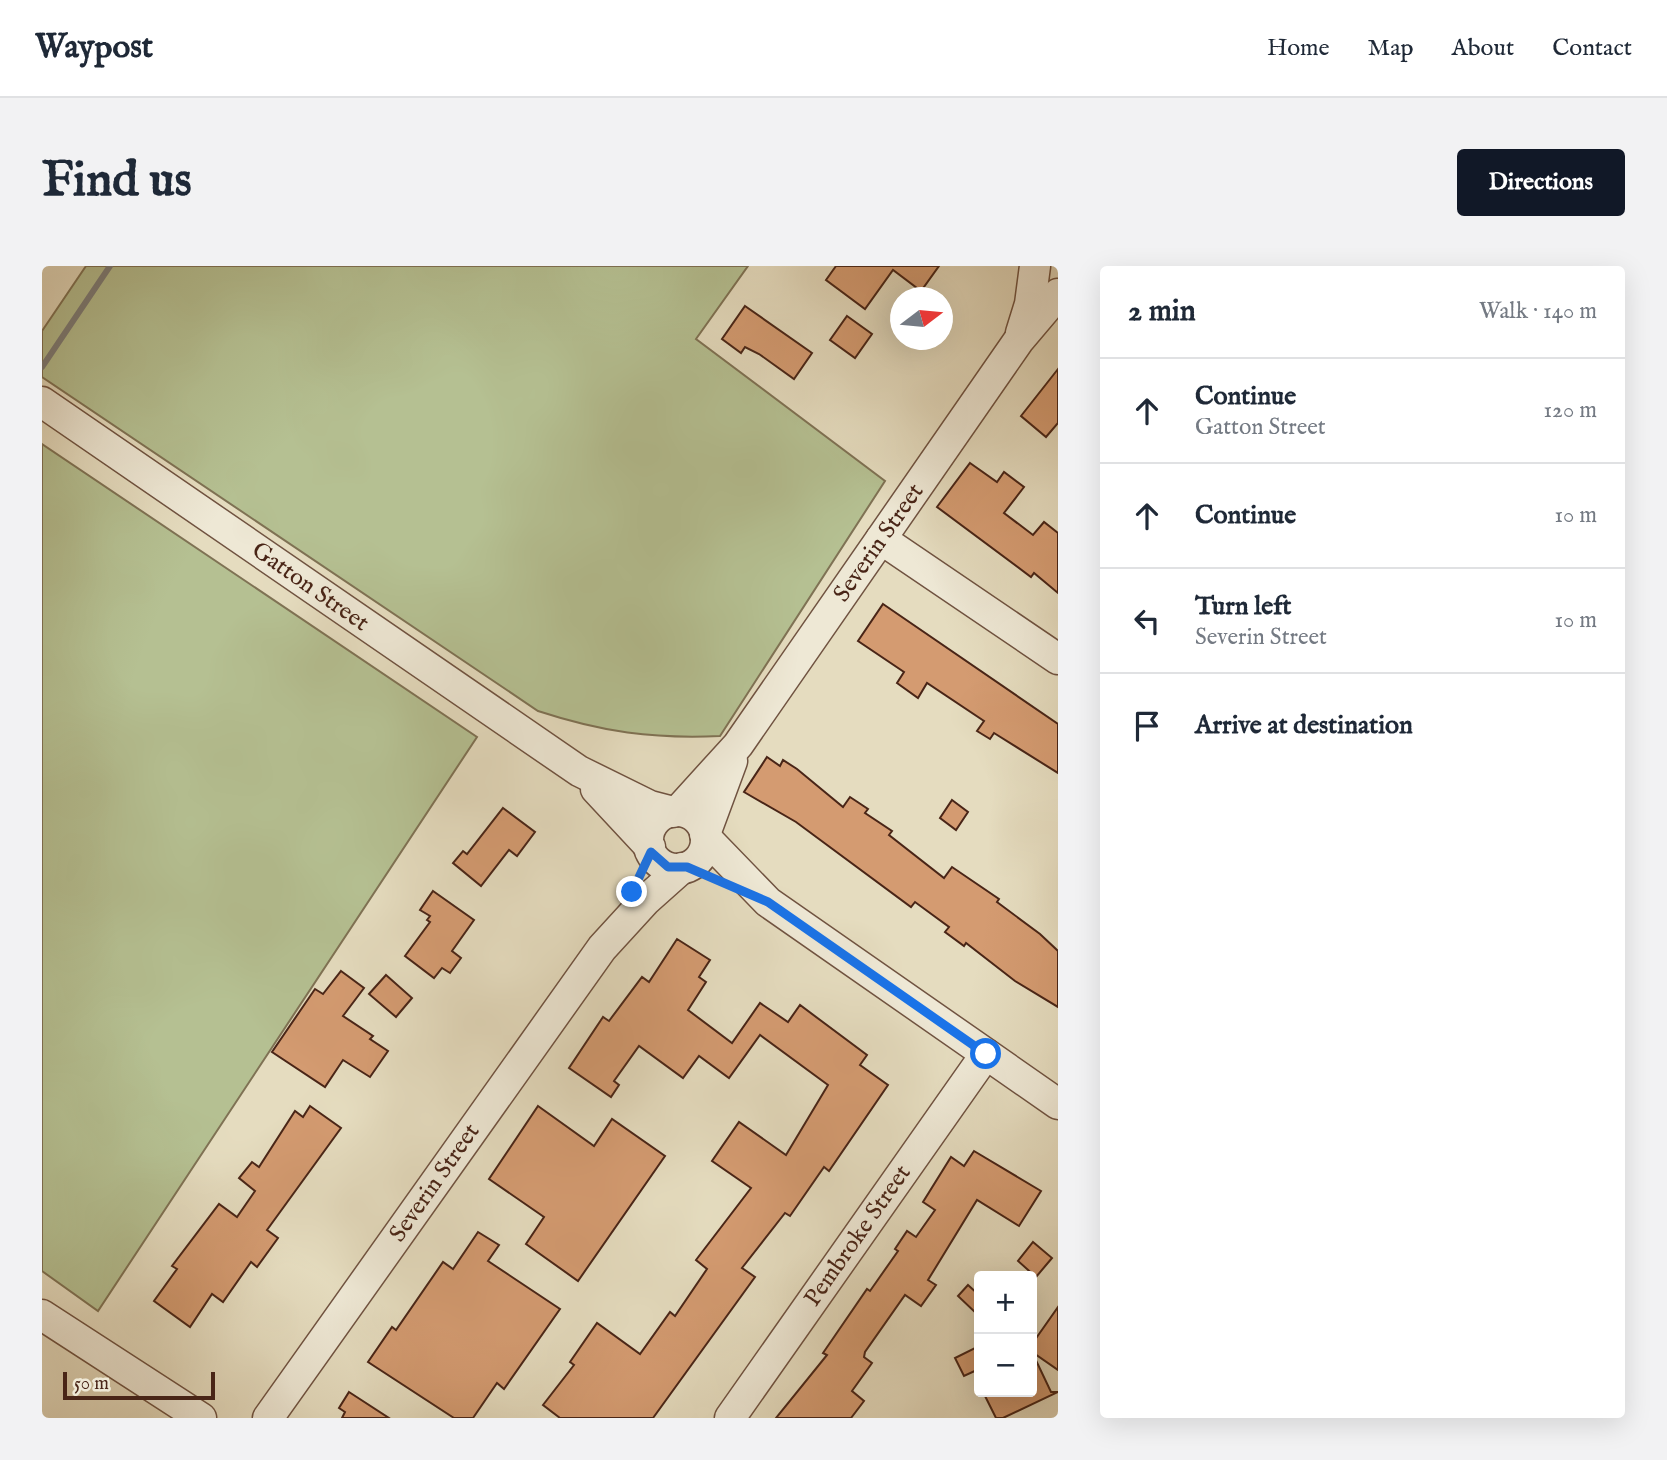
<!DOCTYPE html>
<html lang="en">
<head>
<meta charset="utf-8">
<style>
  :root { --surface:#fff; --page:#f2f2f3; --text:#1f2937; --muted:#747a83; --line:#e0e1e3; --accent:#111827 }
  body { margin:0; font-family:"IM FELL English",serif; background:var(--page); color:var(--text) }
  .controls { position:absolute; right:21px; bottom:21px; display:grid; overflow:hidden; border-radius:7px; box-shadow:0 7px 28px #0002 }
  .controls button { width:63px; height:63px; display:grid; place-items:center; padding:0; border:0; border-bottom:2px solid var(--line); background:var(--surface); color:var(--text); font:35px sans-serif }
  .compass { position:absolute; left:848px; top:21px; width:63px; height:63px; border-radius:50%; background:var(--surface); box-shadow:0 7px 28px #0002; rotate:74deg }
  .scale { position:absolute; left:21px; bottom:18px; width:152px; box-sizing:border-box; padding-left:7px; border:4px solid #492517; border-top:0; font-size:19px; line-height:24px; white-space:nowrap; color:#492517; -webkit-text-stroke:5px #eee8d5; paint-order:stroke }
  .stop { position:absolute; width:21px; height:21px; margin:-16px; border:5px solid #1a73e8; border-radius:50%; background:#fff }
  .stop.end { background:#1a73e8; border-color:#fff; box-shadow:0 2px 7px #0008 }
  .list { margin:0; padding:0; list-style:none }
  h2 { display:flex; justify-content:space-between; align-items:center; height:91px; margin:0; padding:0 28px; font-size:30px }
  h2 small { font-size:23px; font-weight:400; color:var(--muted) }
  .list li { display:grid; grid-template-columns:46px 1fr auto; gap:21px; align-items:center; box-sizing:border-box; height:105px; padding:0 28px; border-top:2px solid var(--line) }
  .list b { display:block; font-size:26px; white-space:nowrap }
  .list p { margin:0; font-size:23px; white-space:nowrap; color:var(--muted) }
  .list em { font-size:23px; font-style:normal; color:var(--muted) }
  .icon { flex:none; width:38px; height:38px; fill:none; stroke:currentColor; stroke-width:2; stroke-linecap:round; stroke-linejoin:round }
  .map { position:relative; flex:none; width:1016px; height:1152px; overflow:hidden; border-radius:7px }
  header { display:flex; align-items:center; gap:42px; box-sizing:border-box; height:98px; padding:0 35px; background:var(--surface); border-bottom:2px solid var(--line) }
  header strong { font-size:33px }
  nav { display:flex; gap:38px; margin-inline-start:auto; font-size:24px }
  .intro { display:flex; align-items:center; justify-content:space-between; box-sizing:border-box; height:168px; padding:0 42px }
  h1 { margin:0; font-size:49px }
  .button { padding:18px 32px; border-radius:7px; background:var(--accent); color:#fff; font-size:24px; font-weight:700 }
  main { display:flex; gap:42px; padding:0 42px }
  aside { flex:1; background:var(--surface); border-radius:7px; box-shadow:0 7px 28px #0002 }
  .map>svg:first-child { display:block }
  .green { fill:#b5c092; stroke:#7f7254; stroke-width:2 }
  .lines { fill:none; stroke-linecap:round; stroke-linejoin:round }
  .stream { stroke:#7b7d7b; stroke-width:6 }
  .building { fill:#d49b71; stroke:#492517; stroke-width:2 }
  .minor-casing { stroke:#705341; stroke-width:33 }
  .minor { stroke:#eee8d5; stroke-width:30 }
  .route { stroke:#1a73e8; stroke-width:9 }
  .labels { text-anchor:middle; dominant-baseline:central; stroke-width:5; stroke-linejoin:round; paint-order:stroke }
  .street-label { font-size:24px; fill:#492517; stroke:#eee8d5 }
</style>
</head>
<body>
<header>
<strong>Waypost</strong>
<nav><a>Home</a><a>Map</a><a>About</a><a>Contact</a></nav>
</header>
<div class="intro"><h1>Find us</h1><a class="button">Directions</a></div>
<main>
<div class="map">
<svg width="1016" height="1152" viewBox="0 0 1016 1152">
  <rect width="100%" height="100%" fill="#e5dcbf"/>
  <filter id="stains"><feTurbulence type="fractalNoise" baseFrequency=".00286" numOctaves="4"/><feColorMatrix values="0 0 0 0 .2 0 0 0 0 .09 0 0 0 0 .02 0 0 0 .5 -.17"/></filter>
  <radialGradient id="worn" r=".72"><stop offset=".6" stop-color="#630" stop-opacity="0"/><stop offset="1" stop-color="#630" stop-opacity=".3"/></radialGradient>
  <!-- green -->
  <g class="green">
    <path d="M 44,0 L 706,0 L 654,73 L 843,215 L 678,470 C 610,473 560,466 496,445 L 0,111 L 0,65 Z"/>
    <polygon points="0,178 435,471 56,1045 0,1005"/>
  </g>
  <g class="lines">
    <!-- stream -->
    <polyline class="stream" points="0,101 68,0"/>
  </g>
  <!-- building -->
  <g class="building">
    <polygon points="794,0 897,0 879,25 851,4 823,43 784,14"/>
    <polygon points="703,40 770,87 752,113 717,88 703,81 699,87 680,73"/>
    <polygon points="805,50 830,68 813,92 788,74"/>
    <polygon points="1016,103 1016,157 1004,171 979,150"/>
    <polygon points="928,197 955,216 962,206 982,221 962,247 991,269 1002,256 1016,267 1016,327 992,307 989,311 895,241"/>
    <polygon points="841,338 1016,458 1016,507 952,467 948,473 935,465 942,455 885,417 876,432 855,417 862,406 816,375"/>
    <polygon points="725,491 738,500 741,494 755,503 801,541 808,531 826,543 823,547 850,565 847,569 902,612 910,601 957,633 955,636 998,668 1016,685 1016,741 973,715 924,677 922,680 903,666 907,661 873,636 869,641 754,556 702,526"/>
    <polygon points="910,534 926,546 914,564 898,552"/>
    <polygon points="461,542 493,566 475,590 467,584 439,620 411,597 421,585 425,588"/>
    <polygon points="391,625 432,654 410,685 419,692 408,707 400,702 392,712 363,690 388,656 385,654 388,650 378,644"/>
    <polygon points="635,673 668,694 657,711 664,716 646,744 690,777 718,737 746,756 758,739 825,789 818,799 846,819 787,905 782,901 748,950 743,947 700,1002 713,1011 611,1152 518,1152 501,1139 532,1099 528,1096 555,1057 598,1088 628,1046 633,1050 665,1003 654,994 709,922 670,895 697,856 744,889 786,819 718,769 687,812 657,790 641,812 597,780 572,815 577,819 569,831 527,802 561,751 567,755 600,711 607,716"/>
    <polygon points="299,705 322,722 301,750 331,770 328,773 346,785 328,811 301,794 283,821 230,786 273,723 281,728"/>
    <polygon points="344,709 370,732 354,751 327,728"/>
    <polygon points="268,840 299,862 225,964 236,972 215,1001 209,996 181,1036 170,1028 148,1061 112,1035 135,1003 130,1000 177,938 195,951 213,925 197,912 210,896 217,901 253,845 261,851"/>
    <polygon points="496,840 552,880 570,853 623,890 536,1015 484,978 502,951 447,913"/>
    <polygon points="932,885 999,925 977,960 935,934 886,1014 894,1019 879,1040 863,1029 823,1086 822,1091 830,1097 810,1125 822,1135 809,1152 734,1152 785,1089 781,1087 825,1023 828,1025 856,985 853,983 865,965 874,971 893,944 881,936 909,891 922,900"/>
    <polygon points="436,966 457,979 446,995 518,1043 462,1123 455,1117 431,1152 412,1152 326,1096 350,1061 354,1064 401,996 411,1003"/>
    <polygon points="991,976 1010,992 994,1011 976,995"/>
    <polygon points="926,1019 937,1029 937,1050 916,1030"/>
    <polygon points="1016,1041 1016,1104 990,1086 1009,1126 1016,1126 961,1152 954,1152 941,1126 990,1126 990,1078"/>
    <polygon points="937,1080 937,1103 922,1110 913,1092"/>
    <polygon points="307,1126 347,1152 300,1152 303,1146 297,1142"/>
  </g>
  <g class="lines">
    <defs>
      <g id="minor">
        <polyline points="979,67 988,38 993,0"/>
        <polyline points="0,136 537,505 608,540 631,546"/>
        <polyline points="839,273 1016,393"/>
        <polyline points="554,523 608,581"/>
        <polyline points="636,545 696,479 977,74 1016,28"/>
        <circle cx="635" cy="574" r="29"/>
        <polyline points="663,568 690,495"/>
        <polyline points="664,572 726,636 1016,838"/>
        <polyline points="0,1049 159,1152"/>
        <polyline points="226,1152 560,682 603,635 640,602"/>
        <polyline points="688,1152 944,788"/>
      </g>
    </defs>
    <!-- minor casing -->
    <use href="#minor" class="minor-casing"/>
    <!-- minor -->
    <use href="#minor" class="minor"/>
  </g>
  <g class="lines">
    <!-- route -->
    <polyline class="route" points="590,626 609,586 626,601 645,601 726,636 944,788"/>
  </g>
  <g class="labels">
    <!-- street labels -->
    <g class="street-label">
      <text transform="translate(837 277) rotate(-55)">Severin Street</text>
      <text transform="translate(268 321) rotate(35)">Gatton Street</text>
      <text transform="translate(393 917) rotate(-55)">Severin Street</text>
      <text transform="translate(816 970) rotate(-55)">Pembroke Street</text>
    </g>
  </g>
  <rect width="100%" height="100%" filter="url(#stains)"/>
  <rect width="100%" height="100%" fill="url(#worn)"/>
</svg>
<div class="controls">
<button>+</button>
<button>−</button>
</div>
<svg class="compass" viewBox="-18 -18 36 36"><path d="M0-13l5 13h-10z" fill="#e53935"/><path d="M0 13l5-13h-10z" fill="#747a83"/></svg>
<div class="scale">50 m</div>
<div class="stop" style="left:944px;top:788px"></div>
<div class="stop end" style="left:590px;top:626px"></div>
</div>
<aside>
<h2>2 min<small>Walk · 140 m</small></h2>
<ul class="list">
<li><svg class="icon" aria-label="ahead" viewBox="0 0 24 24"><path d="M12 20V5M6 11l6-6 6 6"/></svg><div><b>Continue</b><p>Gatton Street</p></div><em>120 m</em></li>
<li><svg class="icon" aria-label="ahead" viewBox="0 0 24 24"><path d="M12 20V5M6 11l6-6 6 6"/></svg><div><b>Continue</b></div><em>10 m</em></li>
<li><svg class="icon" aria-label="left" viewBox="0 0 24 24"><path d="M17 20v-9H6M10 6l-5 5 5 5"/></svg><div><b>Turn left</b><p>Severin Street</p></div><em>10 m</em></li>
<li><svg class="icon" aria-label="arrive" viewBox="0 0 24 24"><path d="M6 21V4h12l-3 4 3 4H6"/></svg><div><b>Arrive at destination</b></div></li>
</ul>
</aside>
</main>
</body>
</html>
